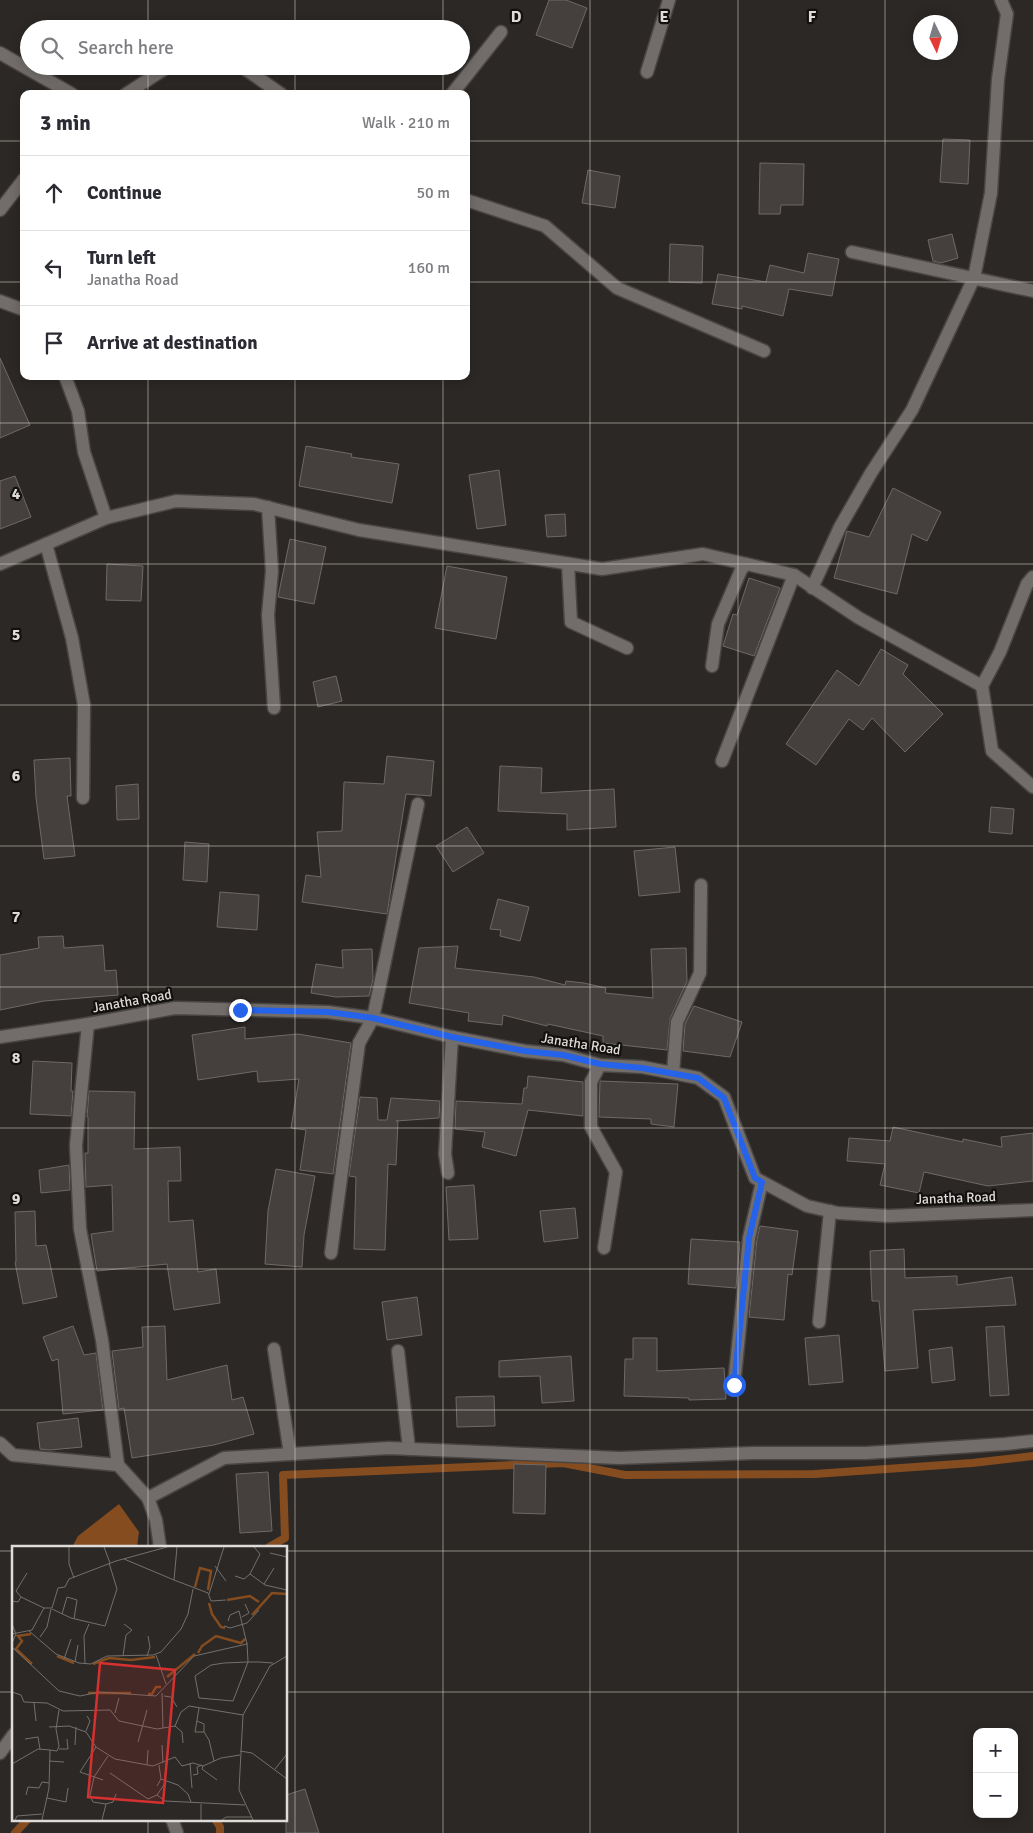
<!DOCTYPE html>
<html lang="en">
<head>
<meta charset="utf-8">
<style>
  :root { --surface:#fff; --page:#f7f7f7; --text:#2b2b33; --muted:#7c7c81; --line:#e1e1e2 }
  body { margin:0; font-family:Signika,sans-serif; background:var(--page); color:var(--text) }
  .controls { position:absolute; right:15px; bottom:15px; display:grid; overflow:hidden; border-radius:10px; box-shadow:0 2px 12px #0003 }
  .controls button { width:45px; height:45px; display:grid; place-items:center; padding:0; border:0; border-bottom:1px solid var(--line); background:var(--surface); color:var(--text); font:25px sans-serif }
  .compass { position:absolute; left:913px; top:15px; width:45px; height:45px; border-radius:50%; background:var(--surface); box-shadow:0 2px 12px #0003; rotate:175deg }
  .stop { position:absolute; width:15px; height:15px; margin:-11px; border:4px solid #2563eb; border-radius:50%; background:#fff }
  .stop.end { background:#2563eb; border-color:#fff; box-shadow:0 1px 5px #0008 }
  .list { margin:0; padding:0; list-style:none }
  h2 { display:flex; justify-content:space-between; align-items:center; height:65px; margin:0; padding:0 20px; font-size:21px }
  h2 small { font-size:16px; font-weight:400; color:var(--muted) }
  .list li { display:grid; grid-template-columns:32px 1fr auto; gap:15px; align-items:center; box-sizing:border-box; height:75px; padding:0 20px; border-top:1px solid var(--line) }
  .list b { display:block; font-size:19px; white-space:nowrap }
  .list p { margin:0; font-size:16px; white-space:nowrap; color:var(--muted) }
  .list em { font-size:16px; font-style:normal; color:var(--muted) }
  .icon { flex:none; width:28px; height:28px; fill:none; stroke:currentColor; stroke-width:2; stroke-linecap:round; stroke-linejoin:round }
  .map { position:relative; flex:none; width:1033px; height:1833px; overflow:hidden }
  .search { position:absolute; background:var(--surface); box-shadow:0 2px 12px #0003; left:20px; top:20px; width:450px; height:55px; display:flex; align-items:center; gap:12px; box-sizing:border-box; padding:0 18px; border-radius:28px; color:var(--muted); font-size:19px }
  .panel { position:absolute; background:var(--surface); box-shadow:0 2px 12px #0003; left:20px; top:90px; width:450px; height:290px; border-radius:10px }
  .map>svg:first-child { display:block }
  .water { fill:#854c1f }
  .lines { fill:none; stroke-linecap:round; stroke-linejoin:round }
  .stream { stroke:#854c1f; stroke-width:8 }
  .building { fill:#45403d; stroke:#6e6966 }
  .minor-casing { stroke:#494543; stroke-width:15 }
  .tertiary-casing { stroke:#494543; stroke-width:15 }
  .minor { stroke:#726d6a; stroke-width:12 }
  .tertiary { stroke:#726d6a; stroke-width:12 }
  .route { stroke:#2563eb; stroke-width:6 }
  .grid { fill:none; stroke:#dedbd9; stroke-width:1; stroke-opacity:0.55 }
  .labels { text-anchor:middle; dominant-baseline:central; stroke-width:4.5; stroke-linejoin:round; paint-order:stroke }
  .street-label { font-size:14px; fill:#dedbd9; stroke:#131110 }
  .inset-river { fill:none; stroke:#854c1f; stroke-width:2.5 }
  .inset-road { fill:none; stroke:#73706d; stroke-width:1 }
  .view { fill:#d63131; fill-opacity:0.15; stroke:#d63131; stroke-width:2.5 }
  .inset-edge { fill:none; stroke:#dedbd9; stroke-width:2.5 }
  .grid-label { font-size:16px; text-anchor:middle; font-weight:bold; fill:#dedbd9; stroke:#131110; stroke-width:4.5; stroke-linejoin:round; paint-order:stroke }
</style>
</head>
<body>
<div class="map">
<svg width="1033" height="1833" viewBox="0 0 1033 1833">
  <rect width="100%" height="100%" fill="#2c2825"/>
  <!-- water -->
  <polygon class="water" points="119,1504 139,1532 137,1547 72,1547 78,1536"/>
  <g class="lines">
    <!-- stream -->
    <g class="stream">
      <polyline points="269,1547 285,1538 283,1475 563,1463 625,1475 815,1474 972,1463 1033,1456"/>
      <polyline points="215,1819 220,1827 220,1833"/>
      <polyline points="15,1833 28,1819"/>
    </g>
  </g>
  <!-- building -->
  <g class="building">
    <polygon points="549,0 566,0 587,8 572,48 536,35"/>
    <polygon points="943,139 970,140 968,184 940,182"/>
    <polygon points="760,163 804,164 803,205 781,205 780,214 759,214"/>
    <polygon points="588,170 620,176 615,208 582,203"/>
    <polygon points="952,234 958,258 941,263 933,261 928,240"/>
    <polygon points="670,244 703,246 702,283 669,282"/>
    <polygon points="808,253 839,259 832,296 789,289 783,316 742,306 742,309 712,304 718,274 766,282 770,265 804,273"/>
    <polygon points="0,358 30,425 0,438"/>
    <polygon points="306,446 352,454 351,457 399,464 392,503 299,486"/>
    <polygon points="499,470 506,525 477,529 469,475"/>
    <polygon points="15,476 31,517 0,529 0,481"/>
    <polygon points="893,488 941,512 927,541 912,534 897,594 834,578 847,531 869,537"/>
    <polygon points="565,514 566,536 547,537 545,515"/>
    <polygon points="290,539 326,547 314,604 278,597"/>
    <polygon points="107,564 143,566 141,601 106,600"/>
    <polygon points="447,566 507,577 496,639 435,628"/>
    <polygon points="749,578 780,588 754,656 723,646 733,614 737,615"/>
    <polygon points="881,649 908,665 903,674 943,714 905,752 872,718 863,730 849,719 816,765 786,744 837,670 859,686"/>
    <polygon points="336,676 342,701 318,707 313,682"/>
    <polygon points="387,756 434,761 431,796 406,794 387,914 302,902 306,875 321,877 317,832 342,831 344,782 384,784"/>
    <polygon points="70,758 71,796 67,796 75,856 44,859 36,798 34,760"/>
    <polygon points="500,766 542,768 541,793 614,789 616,827 567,830 567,814 498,811"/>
    <polygon points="138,784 139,819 117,820 116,786"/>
    <polygon points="991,807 1014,809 1012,834 989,832"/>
    <polygon points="467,827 484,853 453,872 436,846"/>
    <polygon points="185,842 209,844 207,882 183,880"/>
    <polygon points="675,847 680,892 639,896 634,851"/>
    <polygon points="220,892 259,895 257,930 217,927"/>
    <polygon points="498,899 529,907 520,941 500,936 501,930 490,929"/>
    <polygon points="63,936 64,948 103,945 105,971 116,970 118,995 44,1001 0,1010 0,955 39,948 38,937"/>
    <polygon points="458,946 455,968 534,977 565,985 566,981 584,983 606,988 605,993 653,998 651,949 686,948 687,981 670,1019 667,1050 603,1043 603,1036 548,1024 547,1026 503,1015 502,1025 468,1021 469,1013 409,1003 419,948"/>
    <polygon points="372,949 373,979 369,996 336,997 311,993 316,964 343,968 342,950"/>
    <polygon points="694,1006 742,1022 730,1057 683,1051 685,1024"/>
    <polygon points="245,1027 245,1039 298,1034 351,1043 333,1174 300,1170 306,1130 291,1128 299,1079 258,1082 257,1071 198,1080 192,1035"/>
    <polygon points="33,1061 72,1063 71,1091 73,1091 71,1116 30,1114"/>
    <polygon points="528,1076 583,1082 583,1116 528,1110 516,1156 482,1147 485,1132 455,1129 456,1101 522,1104 524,1088 527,1088"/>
    <polygon points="600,1081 678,1084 674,1127 651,1124 651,1119 599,1117"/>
    <polygon points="89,1091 135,1092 134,1149 180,1147 181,1181 168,1181 169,1222 193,1220 198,1272 216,1269 220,1303 174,1310 167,1264 97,1271 91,1234 113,1231 112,1185 86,1187 85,1153 88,1153 88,1117 87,1117"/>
    <polygon points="360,1097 377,1098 378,1120 387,1120 391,1098 440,1101 439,1118 396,1121 398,1121 396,1165 388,1164 385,1250 354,1249 356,1177 349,1176"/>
    <polygon points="893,1127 963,1142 963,1139 1002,1147 1001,1137 1033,1133 1033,1181 988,1186 924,1172 919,1193 880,1185 885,1164 847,1161 849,1138 890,1141"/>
    <polygon points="69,1165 70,1190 41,1193 39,1170"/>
    <polygon points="276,1169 315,1176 304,1235 302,1267 265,1264 268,1211"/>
    <polygon points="474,1185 478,1239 449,1240 446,1187"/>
    <polygon points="575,1208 578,1238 544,1242 540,1211"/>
    <polygon points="35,1211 36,1246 46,1245 57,1297 23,1304 15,1262 16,1262 15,1212"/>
    <polygon points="760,1226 798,1231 792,1275 788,1274 784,1320 749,1317 757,1239"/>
    <polygon points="691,1239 740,1242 736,1288 688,1284"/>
    <polygon points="904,1249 905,1278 957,1276 957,1285 1012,1277 1016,1305 913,1310 918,1368 885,1371 879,1301 872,1301 870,1251"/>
    <polygon points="417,1297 422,1335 387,1340 382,1302"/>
    <polygon points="73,1326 84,1355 96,1353 103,1410 63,1414 58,1359 52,1361 43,1337"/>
    <polygon points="165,1326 167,1380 227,1365 232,1400 243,1397 254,1434 214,1445 132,1458 124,1408 119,1409 112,1351 143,1347 142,1327"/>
    <polygon points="1004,1326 1009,1395 990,1396 986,1327"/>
    <polygon points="839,1335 843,1382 809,1385 805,1338"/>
    <polygon points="633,1338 657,1338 657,1371 724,1368 726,1399 689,1400 689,1398 624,1396 625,1359 633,1359"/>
    <polygon points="952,1347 955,1380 932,1383 929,1350"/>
    <polygon points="571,1356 574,1401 542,1403 540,1376 499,1377 499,1361"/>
    <polygon points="494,1396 495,1426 457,1427 456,1397"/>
    <polygon points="78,1418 82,1447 50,1450 40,1449 37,1423"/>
    <polygon points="514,1464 546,1465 545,1514 513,1513"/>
    <polygon points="268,1472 272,1531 240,1533 236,1474"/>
    <polygon points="305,1789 319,1833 286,1833 286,1795"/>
  </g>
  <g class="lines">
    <defs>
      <g id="minor">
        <polyline points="0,53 72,94"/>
        <polyline points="241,66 281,94"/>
        <polyline points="647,72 669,0"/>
        <polyline points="126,94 169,66"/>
        <polyline points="452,94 501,32"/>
        <polyline points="466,200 545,226 617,288 764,351"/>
        <polyline points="0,210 24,179"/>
        <polyline points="852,252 1033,291"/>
        <polyline points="0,301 24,310"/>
        <polyline points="65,376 78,411 84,452 106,518"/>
        <polyline points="268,507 272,571 268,615 274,708"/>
        <polyline points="46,544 72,638 84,705 83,798"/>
        <polyline points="0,564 106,518 176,501 254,504 359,530 602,569 703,554 794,575 859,618 982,686"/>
        <polyline points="568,564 571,622 627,648"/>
        <polyline points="1033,577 1027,584 1000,652 982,686 992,751 1033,787"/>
        <polyline points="812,588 840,527 871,473 912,410 974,278 991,193 998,79 1007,14 1001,0"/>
        <polyline points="712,666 718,624 741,570 746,564"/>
        <polyline points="722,761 794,575"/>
        <polyline points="88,1024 76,1145 80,1229 102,1340 118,1465 148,1498"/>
        <polyline points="600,1065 591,1082 591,1127 616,1172 604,1248"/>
        <polyline points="673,1073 677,1022 700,973 701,885"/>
        <polyline points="448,1173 445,1154 452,1037"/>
        <polyline points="331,1253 359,1043 373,1018 418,804"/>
        <polyline points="819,1322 830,1211"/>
        <polyline points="274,1349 290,1454"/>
        <polyline points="398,1351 409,1449"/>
        <polyline points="734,1385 749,1238 762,1182"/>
        <polyline points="0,1443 13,1455 118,1465"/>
        <polyline points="160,1547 156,1520 148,1498 224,1458 389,1448 619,1458 753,1453 866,1453 1005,1444 1033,1441"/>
        <polyline points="0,1753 14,1734"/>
        <polyline points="172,1819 177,1833"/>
      </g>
      <polyline id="tertiary" points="0,1037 88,1024 175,1008 328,1012 373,1018 452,1037 525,1051 563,1055 600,1065 642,1067 673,1073 698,1078 724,1097 755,1178 807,1206 838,1213 889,1216 1033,1210"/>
    </defs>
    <!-- minor casing -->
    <use href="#minor" class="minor-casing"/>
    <!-- tertiary casing -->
    <use href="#tertiary" class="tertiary-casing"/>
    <!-- minor -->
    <use href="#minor" class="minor"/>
    <!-- tertiary -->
    <use href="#tertiary" class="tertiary"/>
  </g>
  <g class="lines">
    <!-- route -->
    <polyline class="route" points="240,1010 328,1012 373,1018 452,1037 525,1051 563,1055 600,1064 642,1068 698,1078 724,1098 755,1178 762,1182 749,1238 734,1385"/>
  </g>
  <!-- grid -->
  <path class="grid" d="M 148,0 L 148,29M 295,0 L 295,29M 443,0 L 443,29M 590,0 L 590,1833M 738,0 L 738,1833M 885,0 L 885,1833M 148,66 L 148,94M 295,66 L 295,94M 443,66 L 443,94M 0,141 L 24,141M 466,141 L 1033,141M 0,282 L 24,282M 466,282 L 1033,282M 148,376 L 148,1547M 295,376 L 295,1833M 443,376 L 443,1833M 0,423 L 1033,423M 0,564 L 1033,564M 0,705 L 1033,705M 0,846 L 1033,846M 0,987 L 1033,987M 0,1128 L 1033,1128M 0,1269 L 1033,1269M 0,1410 L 1033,1410M 0,1551 L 14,1551M 286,1551 L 1033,1551M 0,1692 L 14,1692M 286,1692 L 1033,1692M 148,1819 L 148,1833"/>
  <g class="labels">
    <!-- street labels -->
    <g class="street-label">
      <text transform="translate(132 1001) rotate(-10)">Janatha Road</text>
      <text transform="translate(581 1044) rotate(9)">Janatha Road</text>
      <text transform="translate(956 1198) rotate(-2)">Janatha Road</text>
    </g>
  </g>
  <!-- overview -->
  <g transform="translate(12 1546)">
    <rect width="275" height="275" fill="#2c2825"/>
    <path class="inset-river" d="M 183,41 L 188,22 L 199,25 L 196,44M 215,54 L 238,50 L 247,56M 197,57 L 200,68 L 209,81 L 213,82M 240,69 L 260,47 L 275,48M 19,88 L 6,90 L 10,95 L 4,103 L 20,118M 186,107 L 190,100 L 204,90 L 229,97 L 233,93M 45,110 L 62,117M 81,118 L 97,112 L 119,114 L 143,111M 155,131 L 183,108M 76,147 L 119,147M 136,148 L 140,148 L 144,141 L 149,141"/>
    <path class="inset-road" d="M 57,1 L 57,18 L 62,32M 92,1 L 98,17M 258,7 L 275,11M 112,13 L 162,34 L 165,1M 203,20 L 214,35M 238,28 L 248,8 L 242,1M 223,30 L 232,33 L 238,28 L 253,39 L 275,44M 162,34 L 196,47 L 199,55 L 214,54M 252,38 L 262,22M 197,48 L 212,1M 9,51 L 32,62M 0,55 L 6,56 L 9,51 L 4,45 L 15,27M 40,63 L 59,72 L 93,80 L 105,43 L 97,17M 50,68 L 55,51 L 65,54 L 62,73M 230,71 L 237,67 L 233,58M 0,78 L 4,88 L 0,97M 212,80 L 218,82 L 235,77 L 247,64M 17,85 L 44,108 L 67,117 L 79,118 L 95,110 L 141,109 L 149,106 L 169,83 L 176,68 L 181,43M 0,88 L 20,84 L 32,62 L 40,62 L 46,42 L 53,41 L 57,33 L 104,15 L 155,1M 28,91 L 35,81 L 39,63M 235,97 L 236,116 L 221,155 L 187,152 L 183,130 L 199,119 L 212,117 L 236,116 L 247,116 L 261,117M 0,101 L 47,145 L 68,150 L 87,146 L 144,150 L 182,110 L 235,98 L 227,65 L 218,69 L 216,75M 144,109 L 154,138M 111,110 L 114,89 L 120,84 L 112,78M 135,110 L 138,101 L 136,90M 52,113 L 59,93M 63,116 L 66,99M 73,118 L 72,90 L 77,78M 0,146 L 9,149 L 12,156 L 35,157 L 51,165 L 98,164 L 107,175 L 145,183 L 163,180 L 169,166 L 177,160 L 231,169M 150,147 L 151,182M 152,150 L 159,151 L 165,161M 22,156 L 24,175M 187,162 L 183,186 L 192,186 L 197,194 L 202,215M 103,167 L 107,152M 185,175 L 192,178 L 192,186M 163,180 L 170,186 L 171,197M 37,181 L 57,180 L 74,186 L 84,201 L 68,226 L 91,234M 74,185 L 78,175 L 75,170M 13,193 L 26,191 L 28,203M 126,196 L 135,164M 63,199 L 64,181M 150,199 L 151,217M 84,201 L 103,213 L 141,220 L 163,211 L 170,220 L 181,217 L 191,220 L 209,212 L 228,209M 47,203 L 56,203 L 55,193M 38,204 L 45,205 L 47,200 L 44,183 L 47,164M 228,205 L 240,207 L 275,233M 37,215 L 52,216M 178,217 L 180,242M 0,218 L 26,203 L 38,204 L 37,242 L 30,274M 135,219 L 136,204M 191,220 L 190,223 L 205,234M 263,223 L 275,208M 98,227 L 136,253 L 145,249M 181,229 L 186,228 L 185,221 L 190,219M 149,233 L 166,239 L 176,248 L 179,256M 154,236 L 145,249 L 153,255 L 233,259M 145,240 L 149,233 L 147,219M 14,249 L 16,241 L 27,242 L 30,236 L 37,237M 35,252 L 54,256 L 56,242M 94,258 L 101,256 L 104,248M 189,258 L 189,274M 3,274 L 5,270 L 30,268M 90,274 L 94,258 L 81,256 L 78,250 L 82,231 L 96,210M 210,274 L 214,271 L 240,271M 241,274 L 227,244 L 231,169 L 258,120 L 275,110"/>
    <path class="view" d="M 88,117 L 163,124 L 151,257 L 76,251 Z"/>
    <rect width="275" height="275" class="inset-edge"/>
  </g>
  <g class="grid-label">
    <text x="516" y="22">D</text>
    <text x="664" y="22">E</text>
    <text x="812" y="22">F</text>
    <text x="16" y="499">4</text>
    <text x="16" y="640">5</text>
    <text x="16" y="781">6</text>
    <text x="16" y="922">7</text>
    <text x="16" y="1063">8</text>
    <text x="16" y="1204">9</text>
  </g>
</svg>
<div class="controls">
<button>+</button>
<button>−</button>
</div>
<svg class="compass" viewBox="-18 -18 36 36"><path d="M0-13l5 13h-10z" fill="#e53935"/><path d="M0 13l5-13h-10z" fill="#7c7c81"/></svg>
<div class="stop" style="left:734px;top:1385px"></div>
<div class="stop end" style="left:240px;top:1010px"></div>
<div class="search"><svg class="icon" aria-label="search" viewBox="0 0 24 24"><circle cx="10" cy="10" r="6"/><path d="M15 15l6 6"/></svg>Search here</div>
<section class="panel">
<h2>3 min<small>Walk · 210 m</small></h2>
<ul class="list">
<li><svg class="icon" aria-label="ahead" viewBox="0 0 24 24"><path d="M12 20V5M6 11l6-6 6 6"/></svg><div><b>Continue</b></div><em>50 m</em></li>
<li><svg class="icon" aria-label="left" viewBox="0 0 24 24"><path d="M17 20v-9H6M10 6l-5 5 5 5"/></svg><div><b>Turn left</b><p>Janatha Road</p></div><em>160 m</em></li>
<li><svg class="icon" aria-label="arrive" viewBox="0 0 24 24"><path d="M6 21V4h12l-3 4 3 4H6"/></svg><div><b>Arrive at destination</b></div></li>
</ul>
</section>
</div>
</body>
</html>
